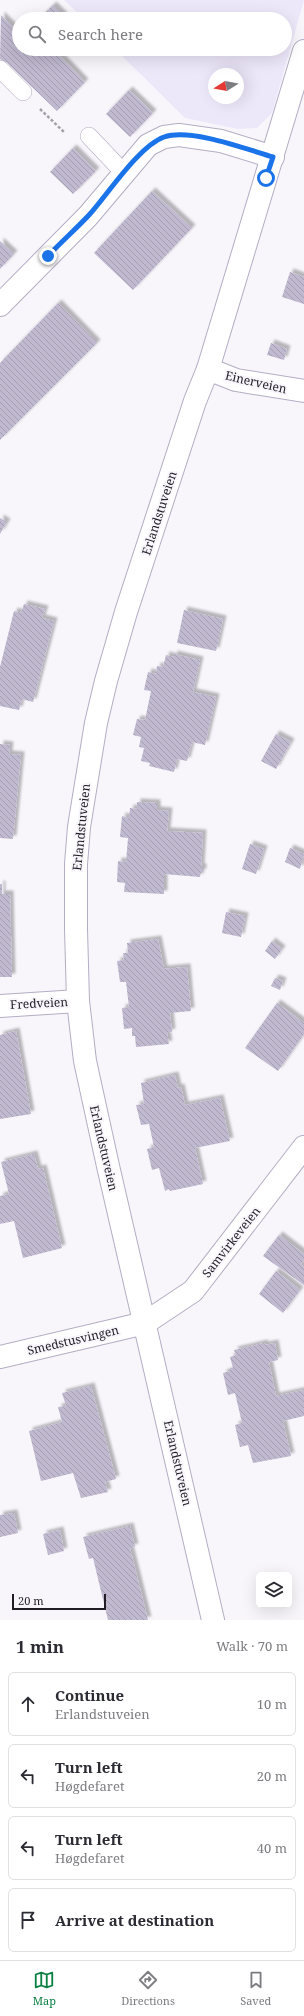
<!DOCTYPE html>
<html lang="en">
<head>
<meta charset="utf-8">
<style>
  :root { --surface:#fff; --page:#f2f2f3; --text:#2b2b33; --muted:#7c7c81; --line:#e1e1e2; --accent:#0b8043 }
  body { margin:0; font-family:"Noto Serif",serif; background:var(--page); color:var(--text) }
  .controls { position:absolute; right:12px; bottom:12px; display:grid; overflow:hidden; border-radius:6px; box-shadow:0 4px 16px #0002 }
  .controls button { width:36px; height:36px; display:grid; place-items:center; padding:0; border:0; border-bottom:1px solid var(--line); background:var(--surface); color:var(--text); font:20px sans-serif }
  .compass { position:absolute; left:208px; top:68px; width:36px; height:36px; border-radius:50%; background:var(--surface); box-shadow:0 4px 16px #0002; rotate:259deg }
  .scale { position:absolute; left:12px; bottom:10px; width:94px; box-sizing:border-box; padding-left:4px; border:2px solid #201d26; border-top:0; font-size:11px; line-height:14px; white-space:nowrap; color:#201d26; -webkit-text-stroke:3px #f8f6fb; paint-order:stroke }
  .stop { position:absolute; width:12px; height:12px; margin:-9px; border:3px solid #1a73e8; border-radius:50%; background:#fff }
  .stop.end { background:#1a73e8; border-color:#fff; box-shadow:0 1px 4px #0008 }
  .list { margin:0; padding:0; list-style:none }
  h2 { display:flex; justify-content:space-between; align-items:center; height:52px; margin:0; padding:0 16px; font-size:17px }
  h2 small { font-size:13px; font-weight:400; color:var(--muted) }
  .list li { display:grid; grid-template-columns:26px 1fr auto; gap:12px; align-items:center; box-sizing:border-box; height:64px; margin:0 8px 8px; padding:0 8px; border:1px solid var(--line); border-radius:6px }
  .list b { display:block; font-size:15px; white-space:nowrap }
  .list p { margin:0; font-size:13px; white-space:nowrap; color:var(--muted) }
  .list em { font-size:13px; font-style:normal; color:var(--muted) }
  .icon { flex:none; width:22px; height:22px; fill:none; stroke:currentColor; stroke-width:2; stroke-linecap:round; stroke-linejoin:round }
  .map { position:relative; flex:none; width:304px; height:1620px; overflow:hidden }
  .search { position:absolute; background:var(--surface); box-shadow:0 4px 16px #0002; left:12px; right:12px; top:12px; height:44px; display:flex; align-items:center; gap:10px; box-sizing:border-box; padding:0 14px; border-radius:22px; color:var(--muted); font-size:15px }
  .sheet { height:340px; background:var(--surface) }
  nav { display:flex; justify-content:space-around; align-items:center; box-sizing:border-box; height:56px; border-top:1px solid var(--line); background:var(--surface); font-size:11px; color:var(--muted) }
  nav a { display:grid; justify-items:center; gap:2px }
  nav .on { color:var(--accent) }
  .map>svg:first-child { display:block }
  .built { fill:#ede7fa; fill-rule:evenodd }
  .building { fill:url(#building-back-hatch); filter:url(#shadow) }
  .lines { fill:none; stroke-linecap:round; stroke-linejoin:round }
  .lane-casing { stroke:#b4adc4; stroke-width:18 }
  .street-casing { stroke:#b4adc4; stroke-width:24 }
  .path { stroke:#a4a1a8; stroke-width:2.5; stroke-dasharray:3 2; stroke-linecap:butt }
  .lane { stroke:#fff; stroke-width:17 }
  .street { stroke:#fff; stroke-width:22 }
  .route { stroke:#1a73e8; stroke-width:5 }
  .labels { text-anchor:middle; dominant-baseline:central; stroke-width:4; stroke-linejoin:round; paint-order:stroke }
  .street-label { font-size:12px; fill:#201d26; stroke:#f8f6fb }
</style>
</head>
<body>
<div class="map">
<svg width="304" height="1620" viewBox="0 0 304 1620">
  <defs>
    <pattern id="building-back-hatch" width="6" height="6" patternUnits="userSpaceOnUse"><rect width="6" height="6" fill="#c0b9d0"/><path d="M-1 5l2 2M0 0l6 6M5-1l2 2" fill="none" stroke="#a59fb2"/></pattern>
    <filter id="shadow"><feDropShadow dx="3.5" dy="-3.5" stdDeviation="1" flood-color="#0004"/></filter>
  </defs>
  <rect width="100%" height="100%" fill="#f8f6fb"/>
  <!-- built -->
  <path class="built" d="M 64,0 L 304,0 L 272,113 L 257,128 L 238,129 L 185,118 L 115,49 L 285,49 L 285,19 L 84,19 ZM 214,74 L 238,74 L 238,98 L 214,98 Z"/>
  <!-- building -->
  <g class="building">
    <polygon points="53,5 67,19 39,19"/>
    <polygon points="1,15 19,33 19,49 53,49 85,82 57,111 6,62 5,64 0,59"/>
    <polygon points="129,90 153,113 130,137 106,114"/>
    <polygon points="73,148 96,171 73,194 50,172"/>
    <polygon points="152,191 192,228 133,290 94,253"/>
    <polygon points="0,241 14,254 0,269"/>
    <polygon points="290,272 304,277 304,304 282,297"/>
    <polygon points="58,303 97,343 0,440 0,363"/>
    <polygon points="271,343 287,349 284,360 267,355"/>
    <polygon points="0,518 7,522 0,534"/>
    <polygon points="24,604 45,609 42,618 54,621 33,702 22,699 19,710 0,706 0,667 14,611 21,613"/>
    <polygon points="184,610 223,619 216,651 177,643"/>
    <polygon points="174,654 200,660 193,692 216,697 205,745 192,742 187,761 177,759 174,772 149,766 150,763 141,761 144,748 139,747 141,737 133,735 137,719 145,720 151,691 144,690 148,672 156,674 157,666 163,667 166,655 174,657"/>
    <polygon points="276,734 291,742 276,769 261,761"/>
    <polygon points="0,744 10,745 9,754 21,755 13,839 0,838"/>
    <polygon points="137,802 157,803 157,810 169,811 167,831 203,833 201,867 203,867 203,872 201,872 200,877 164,874 164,894 124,892 125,883 117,882 118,861 126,862 128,838 120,837 122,816 129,818 130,808 137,809"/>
    <polygon points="250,844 264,849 256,874 242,869"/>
    <polygon points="290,848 304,854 300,869 285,862"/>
    <polygon points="0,884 2,884 2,894 10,894 12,977 0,977"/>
    <polygon points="226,912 245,916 241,937 222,933"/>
    <polygon points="158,939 164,969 187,967 191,1011 170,1013 172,1032 167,1033 169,1044 136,1047 135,1036 132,1036 132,1028 124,1029 122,1008 129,1007 126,982 120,982 117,961 124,960 123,953 128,953 127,943"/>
    <polygon points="272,941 282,949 275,959 265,951"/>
    <polygon points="275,978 283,981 280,990 271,986"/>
    <polygon points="277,1003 304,1023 304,1034 278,1071 245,1048"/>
    <polygon points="16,1031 31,1114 0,1119 0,1035"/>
    <polygon points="175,1075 178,1088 181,1087 185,1105 220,1098 230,1141 195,1148 203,1184 170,1191 169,1189 165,1191 159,1168 152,1170 147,1149 154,1147 149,1124 141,1125 136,1105 144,1104 141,1083"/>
    <polygon points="34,1154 38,1169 43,1168 62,1248 23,1258 14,1221 0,1224 0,1196 9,1194 1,1162"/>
    <polygon points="279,1235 304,1254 304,1260 301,1264 304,1267 304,1285 263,1256"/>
    <polygon points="276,1271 300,1290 283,1313 259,1294"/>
    <polygon points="264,1343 265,1345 275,1343 278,1360 269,1362 276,1396 304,1390 304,1416 283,1421 291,1456 253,1463 248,1445 240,1447 235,1425 242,1423 235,1393 228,1395 223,1373 230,1371 230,1368 233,1368 230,1357 236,1355 234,1350"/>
    <polygon points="91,1386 116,1479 105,1482 108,1492 81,1498 73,1473 41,1481 29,1431 62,1422 58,1407 66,1406 62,1393"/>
    <polygon points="14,1513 18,1533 0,1537 0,1515"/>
    <polygon points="130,1526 135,1547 130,1548 148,1620 108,1620 93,1558 89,1559 83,1537"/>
    <polygon points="60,1530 64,1551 48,1555 43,1534"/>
  </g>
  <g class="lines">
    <defs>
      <g id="lane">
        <polyline points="0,69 23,92"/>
        <polyline points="89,136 124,173"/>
      </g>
      <g id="street">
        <polyline points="0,305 88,216 148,145 164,137 179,135 221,141 273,157"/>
        <polyline points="208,369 236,380 304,391"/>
        <polyline points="0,1006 78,1001"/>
        <polyline points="0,1357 145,1323 193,1291 304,1147"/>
        <polyline points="213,1620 108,1166 85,1061 78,1001 76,929 76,864 79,827 96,723 106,681 126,612 195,401 208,369 304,51"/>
      </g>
    </defs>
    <!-- lane casing -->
    <use href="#lane" class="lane-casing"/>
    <!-- street casing -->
    <use href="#street" class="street-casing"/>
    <!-- path -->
    <polyline class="path" points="40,109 65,133"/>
    <!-- lane -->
    <use href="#lane" class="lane"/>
    <!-- street -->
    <use href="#street" class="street"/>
  </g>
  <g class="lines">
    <!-- route -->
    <path class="route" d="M 48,256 C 61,242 76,229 89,215 C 108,194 139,146 164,137 C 191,128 246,149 273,157 L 266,178"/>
  </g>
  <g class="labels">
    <!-- street labels -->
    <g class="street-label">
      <text transform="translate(256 382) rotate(13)">Einerveien</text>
      <text transform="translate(159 513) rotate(-72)">Erlandstuveien</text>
      <text transform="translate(81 827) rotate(-84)">Erlandstuveien</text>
      <text transform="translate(39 1003) rotate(-3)">Fredveien</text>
      <text transform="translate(104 1148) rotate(77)">Erlandstuveien</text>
      <text transform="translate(231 1242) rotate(-52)">Samvirkeveien</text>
      <text transform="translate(73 1340) rotate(-13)">Smedstusvingen</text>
      <text transform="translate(178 1463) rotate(77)">Erlandstuveien</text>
    </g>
  </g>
</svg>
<div class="controls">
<button><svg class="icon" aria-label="layers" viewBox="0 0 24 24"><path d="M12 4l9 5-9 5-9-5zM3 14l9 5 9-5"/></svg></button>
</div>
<svg class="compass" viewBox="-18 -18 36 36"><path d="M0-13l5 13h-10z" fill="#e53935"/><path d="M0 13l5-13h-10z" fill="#7c7c81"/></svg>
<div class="scale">20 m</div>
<div class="stop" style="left:266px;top:178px"></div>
<div class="stop end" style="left:48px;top:256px"></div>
<div class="search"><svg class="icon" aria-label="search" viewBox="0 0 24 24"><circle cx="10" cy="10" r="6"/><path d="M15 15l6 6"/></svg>Search here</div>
</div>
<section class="sheet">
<h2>1 min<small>Walk · 70 m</small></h2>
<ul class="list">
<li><svg class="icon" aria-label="ahead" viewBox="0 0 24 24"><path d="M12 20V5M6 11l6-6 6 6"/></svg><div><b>Continue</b><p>Erlandstuveien</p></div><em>10 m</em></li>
<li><svg class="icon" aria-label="left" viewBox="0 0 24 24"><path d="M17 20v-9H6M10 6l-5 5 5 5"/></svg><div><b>Turn left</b><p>Høgdefaret</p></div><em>20 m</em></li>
<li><svg class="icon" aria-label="left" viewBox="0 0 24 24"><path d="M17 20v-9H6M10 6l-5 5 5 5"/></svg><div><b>Turn left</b><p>Høgdefaret</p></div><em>40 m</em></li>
<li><svg class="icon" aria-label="arrive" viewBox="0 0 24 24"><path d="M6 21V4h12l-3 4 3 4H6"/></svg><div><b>Arrive at destination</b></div></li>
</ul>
</section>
<nav>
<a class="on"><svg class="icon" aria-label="map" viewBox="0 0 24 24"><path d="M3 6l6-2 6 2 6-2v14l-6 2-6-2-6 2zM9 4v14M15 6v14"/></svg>Map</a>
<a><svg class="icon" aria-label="directions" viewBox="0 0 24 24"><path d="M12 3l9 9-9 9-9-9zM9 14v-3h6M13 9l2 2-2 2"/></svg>Directions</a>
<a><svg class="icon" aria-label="saved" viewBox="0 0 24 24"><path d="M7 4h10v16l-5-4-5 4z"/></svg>Saved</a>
</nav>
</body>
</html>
